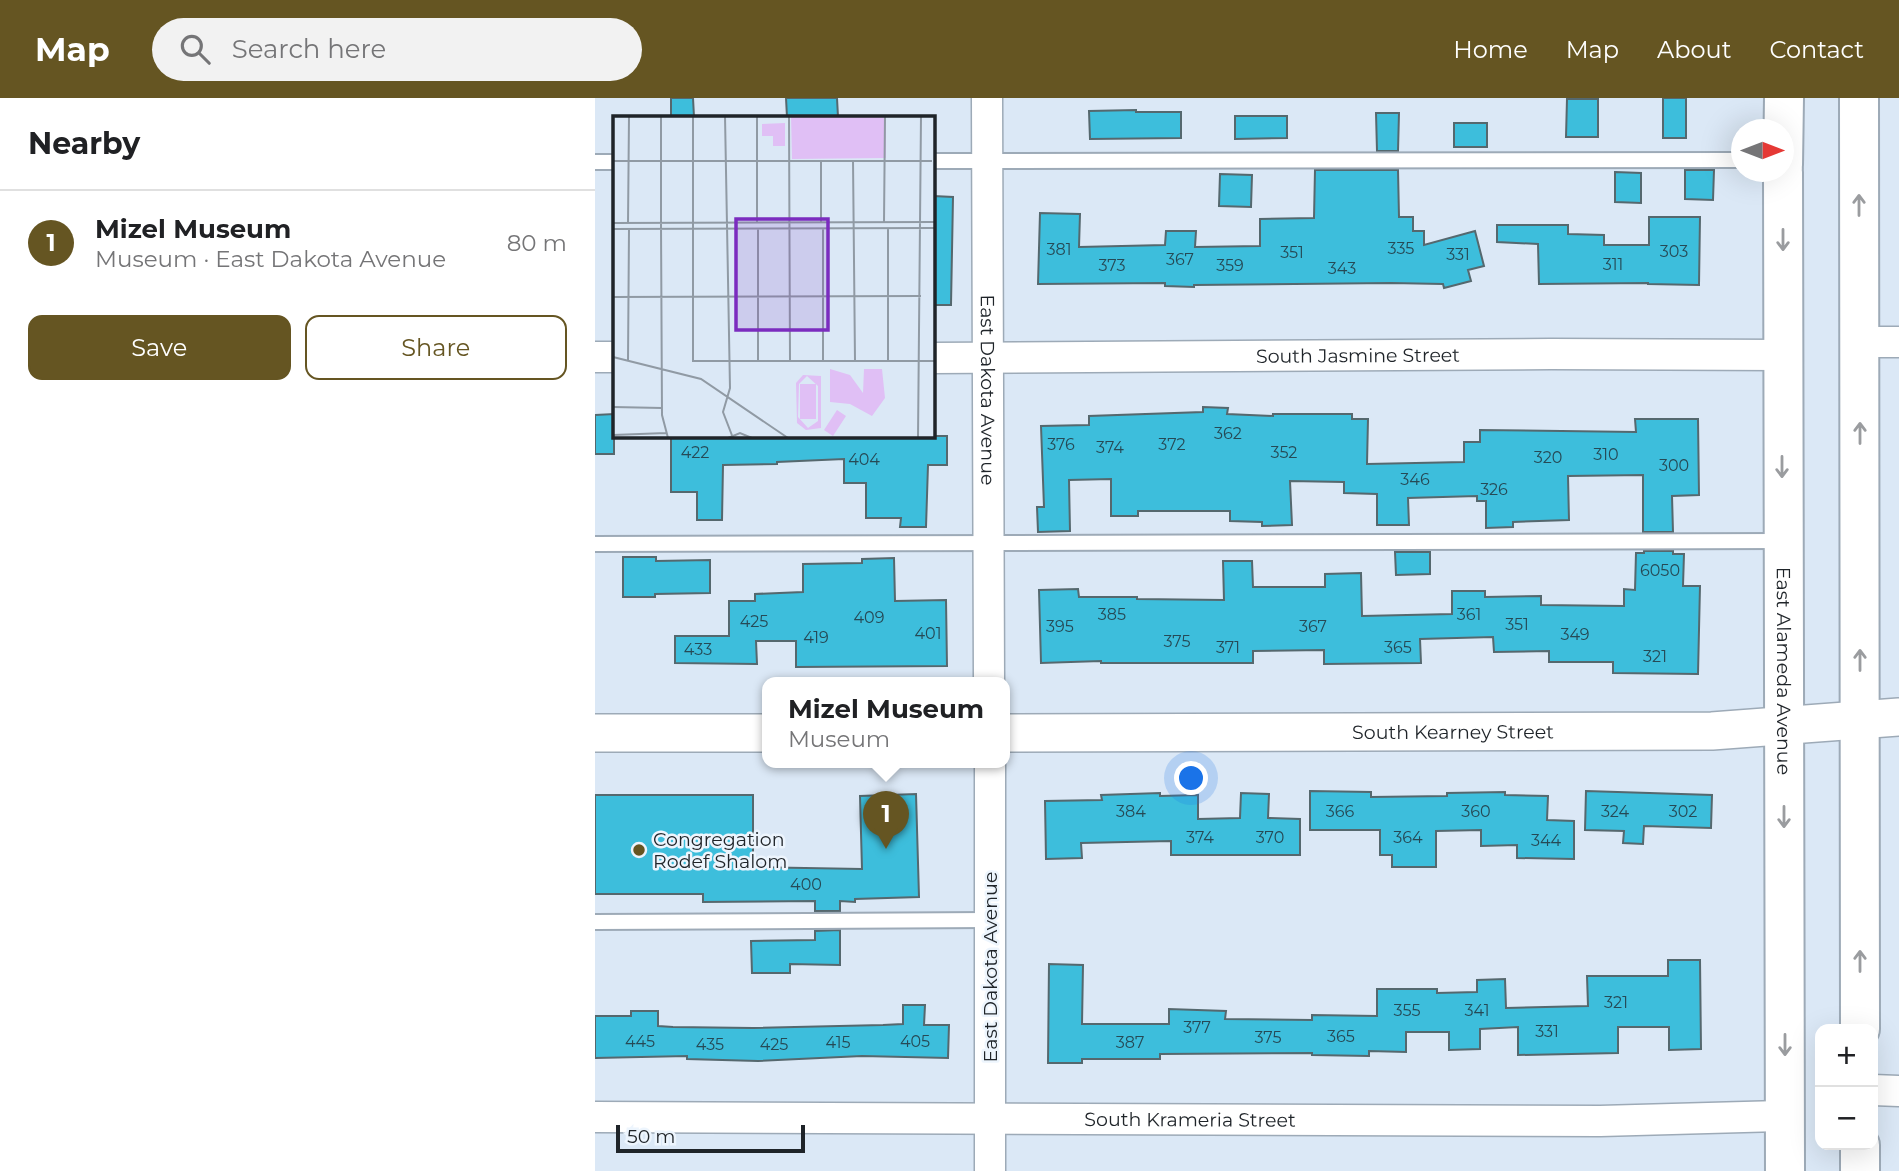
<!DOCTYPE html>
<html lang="en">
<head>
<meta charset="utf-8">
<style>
  :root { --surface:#fff; --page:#f2f2f2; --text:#202124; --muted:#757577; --line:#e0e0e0; --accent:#655522 }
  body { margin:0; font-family:Montserrat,sans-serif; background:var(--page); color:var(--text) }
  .controls { position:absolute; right:21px; bottom:21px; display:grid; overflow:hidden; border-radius:14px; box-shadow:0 7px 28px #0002 }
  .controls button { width:63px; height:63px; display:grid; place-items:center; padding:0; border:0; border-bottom:2px solid var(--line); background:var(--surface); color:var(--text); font:35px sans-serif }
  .compass { position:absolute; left:1136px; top:21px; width:63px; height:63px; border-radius:50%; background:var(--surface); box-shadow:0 7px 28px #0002; rotate:90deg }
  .scale { position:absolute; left:21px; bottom:18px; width:189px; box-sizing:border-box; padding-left:7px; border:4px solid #1f2429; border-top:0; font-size:19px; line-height:24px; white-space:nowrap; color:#1f2429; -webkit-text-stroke:5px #edf5fd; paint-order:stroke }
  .you { position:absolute; left:597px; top:681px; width:24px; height:24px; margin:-18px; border:5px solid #fff; border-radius:50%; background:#1a73e8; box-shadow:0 0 0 10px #1a73e833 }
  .badge { display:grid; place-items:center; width:46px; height:46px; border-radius:50%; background:var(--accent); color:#fff; font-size:23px; font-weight:700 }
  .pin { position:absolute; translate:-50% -58px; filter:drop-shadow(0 2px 4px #0008) }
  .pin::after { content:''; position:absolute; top:37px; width:24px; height:21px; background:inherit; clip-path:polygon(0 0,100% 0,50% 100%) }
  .popup { position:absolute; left:167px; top:579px; width:248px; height:91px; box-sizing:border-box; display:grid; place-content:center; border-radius:14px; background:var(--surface); filter:drop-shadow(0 2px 5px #0005); font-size:23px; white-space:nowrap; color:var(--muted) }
  .popup b { font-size:26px; color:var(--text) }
  .popup::after { content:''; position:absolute; left:50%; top:100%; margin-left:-14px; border:14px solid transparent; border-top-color:var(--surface) }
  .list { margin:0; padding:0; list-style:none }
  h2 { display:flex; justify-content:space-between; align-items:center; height:91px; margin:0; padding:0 28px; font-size:30px }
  h2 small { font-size:23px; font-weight:400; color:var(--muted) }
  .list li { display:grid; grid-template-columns:46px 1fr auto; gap:21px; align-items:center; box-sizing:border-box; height:105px; padding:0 28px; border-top:2px solid var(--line) }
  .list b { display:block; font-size:26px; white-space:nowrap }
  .list p { margin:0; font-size:23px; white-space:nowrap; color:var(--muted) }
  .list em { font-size:23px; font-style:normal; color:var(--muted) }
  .actions { display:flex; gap:14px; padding:21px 28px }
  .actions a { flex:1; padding:16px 0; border:2px solid var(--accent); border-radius:14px; text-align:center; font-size:24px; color:var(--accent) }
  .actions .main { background:var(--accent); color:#fff }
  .icon { flex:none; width:38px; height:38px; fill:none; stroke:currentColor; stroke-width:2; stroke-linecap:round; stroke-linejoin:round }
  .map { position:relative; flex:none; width:1304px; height:1073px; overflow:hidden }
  header { display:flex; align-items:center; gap:42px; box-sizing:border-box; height:98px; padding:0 35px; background:var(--accent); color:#fff }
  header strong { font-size:33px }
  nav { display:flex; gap:38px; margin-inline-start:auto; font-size:24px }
  .search { width:490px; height:63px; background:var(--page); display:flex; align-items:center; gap:18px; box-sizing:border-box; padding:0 24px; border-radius:38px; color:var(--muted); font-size:26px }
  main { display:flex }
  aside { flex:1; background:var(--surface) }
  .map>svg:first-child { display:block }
  .building { fill:#3dbedc; stroke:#55686e; stroke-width:2 }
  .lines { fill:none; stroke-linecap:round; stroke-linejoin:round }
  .service-casing { stroke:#9daab7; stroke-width:18 }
  .minor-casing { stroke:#9daab7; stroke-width:33 }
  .tertiary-casing { stroke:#9daab7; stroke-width:40 }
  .primary-casing { stroke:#9daab7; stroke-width:42 }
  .service { stroke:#fff; stroke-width:14 }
  .minor { stroke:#fff; stroke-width:30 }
  .tertiary { stroke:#fff; stroke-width:37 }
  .primary { stroke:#fff; stroke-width:38 }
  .oneway { stroke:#9a9c9f }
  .poi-dot { fill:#655522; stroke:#edf5fd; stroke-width:2.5 }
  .labels { text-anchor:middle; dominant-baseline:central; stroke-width:5; stroke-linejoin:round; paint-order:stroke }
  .number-label { font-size:16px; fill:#264a56 }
  .street-label { font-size:19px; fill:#1f2429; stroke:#edf5fd }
  .poi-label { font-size:19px; fill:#1f2429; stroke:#edf5fd; text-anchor:start }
  .inset-road { fill:none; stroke:#909aa4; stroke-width:2 }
  .view { fill:#7b2cbf; fill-opacity:0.15; stroke:#7b2cbf; stroke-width:3.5 }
  .inset-edge { fill:none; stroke:#1f2429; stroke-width:3.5 }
</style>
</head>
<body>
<header>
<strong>Map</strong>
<div class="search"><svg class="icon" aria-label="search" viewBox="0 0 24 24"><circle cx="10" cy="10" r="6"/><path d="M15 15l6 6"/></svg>Search here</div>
<nav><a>Home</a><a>Map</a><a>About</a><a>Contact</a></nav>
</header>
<main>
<aside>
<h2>Nearby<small></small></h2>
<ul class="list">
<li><span class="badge">1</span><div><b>Mizel Museum</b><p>Museum · East Dakota Avenue</p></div><em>80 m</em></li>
</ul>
<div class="actions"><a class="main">Save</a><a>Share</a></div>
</aside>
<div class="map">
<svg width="1304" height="1073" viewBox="0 0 1304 1073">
  <rect width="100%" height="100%" fill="#dbe8f6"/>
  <!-- building -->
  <g class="building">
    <polygon points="76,0 98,0 99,19 76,19"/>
    <polygon points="191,0 242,0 243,19 192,19"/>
    <rect x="1068" y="0" width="23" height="40"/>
    <polygon points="972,1 1003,1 1003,39 971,39"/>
    <polygon points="541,12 541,14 586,14 586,40 495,41 494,13"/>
    <polygon points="781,15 804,15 803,53 782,53"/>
    <polygon points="640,18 692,18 692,40 640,41"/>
    <rect x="859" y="25" width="33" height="24"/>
    <polygon points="720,72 803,72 804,119 818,119 818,133 829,133 829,147 880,133 889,168 873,172 876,183 849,190 848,186 796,185 599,187 599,189 570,188 570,185 443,186 445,115 485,116 484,149 570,147 571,133 601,133 600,149 665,148 665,121 719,120"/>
    <polygon points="1090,72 1119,72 1118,102 1090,101"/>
    <polygon points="1020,74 1046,75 1046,105 1020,104"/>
    <polygon points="625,76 657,77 656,109 624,108"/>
    <polygon points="338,98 358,99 356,207 338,207"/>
    <polygon points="1054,119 1105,119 1104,187 1053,186 1053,185 944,186 943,146 902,144 902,127 973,127 973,136 1009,137 1009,147 1054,147"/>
    <polygon points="608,309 633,310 632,316 678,318 678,316 757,316 757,321 773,321 772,366 869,364 869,344 885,344 885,332 1041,334 1040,321 1103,321 1104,397 1077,398 1078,434 1048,434 1048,377 973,378 974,422 918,424 918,429 891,430 891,403 882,403 882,398 813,400 814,427 782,427 782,396 749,395 749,384 695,383 697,427 667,428 667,424 635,423 635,413 543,413 543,418 516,418 516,381 474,382 475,433 443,434 442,409 449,409 446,328 494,327 494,318 608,314"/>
    <polygon points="19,316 19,356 0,356 0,317"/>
    <polygon points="76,338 352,338 352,367 333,367 331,429 305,429 306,420 271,420 271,385 249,385 249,361 182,364 182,366 128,367 127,422 102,422 102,394 76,394"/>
    <polygon points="1049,453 1078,453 1078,456 1089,456 1088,488 1105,488 1103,576 1018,575 1018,564 954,564 954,553 899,554 898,539 825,541 826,565 729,566 729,552 658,553 658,565 506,565 506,563 446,565 444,492 483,491 484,499 542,499 542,501 629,502 628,463 657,463 658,489 730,489 730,476 766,475 767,518 857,516 857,493 890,493 890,499 946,498 946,507 1029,508 1029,491 1040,492 1041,455 1049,455"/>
    <polygon points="800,454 835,454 835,476 801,477"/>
    <polygon points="28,459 61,459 61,463 115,462 115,495 60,496 60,499 28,499"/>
    <polygon points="299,460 300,503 351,502 352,568 201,569 201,543 161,543 162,566 80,565 80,538 134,538 134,503 160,503 160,496 208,494 208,466 267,465 267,461"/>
    <polygon points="715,693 776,694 776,699 852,698 852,695 910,694 910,697 953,698 952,722 979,723 979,761 922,760 922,747 886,748 886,732 841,733 841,769 797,769 797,757 785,757 785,732 715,732"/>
    <polygon points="991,693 1117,697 1116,730 1049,728 1048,746 1028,745 1029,733 990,732"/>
    <polygon points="565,695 565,698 603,697 603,721 645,720 646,695 674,696 673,720 705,721 705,757 576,757 576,743 486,745 487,760 451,761 450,703 507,702 506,697"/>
    <polygon points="321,696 324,799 260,801 260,804 245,803 245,813 220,813 220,803 108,804 108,796 0,796 0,697 158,697 158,769 267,771 265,698"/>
    <polygon points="245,832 245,867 195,866 195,875 157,875 156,843 220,842 220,833"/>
    <polygon points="1073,862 1105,862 1106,951 1074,952 1074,929 1023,929 1023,955 923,957 923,929 885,931 885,951 854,952 854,934 811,934 811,954 774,953 774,958 717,957 717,955 565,956 565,961 487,961 487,965 453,965 454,866 488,867 487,926 574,926 574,911 631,913 630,921 717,922 717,917 782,918 782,891 842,891 842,895 882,894 882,882 910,881 911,910 993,908 992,878 1073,878"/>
    <polygon points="308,907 330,907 329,927 354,927 353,960 267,958 163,963 92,961 92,958 0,960 0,918 36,918 36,913 63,913 63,928 78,929 158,930 288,927 308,926"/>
  </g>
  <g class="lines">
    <defs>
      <g id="service">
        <polyline points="338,63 1146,62"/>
        <polyline points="0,64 19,64"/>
        <polyline points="0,446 1186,443"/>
        <polyline points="0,824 395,822"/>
      </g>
      <g id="minor">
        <path id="s1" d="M 392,0 L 394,585"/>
        <polyline points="1265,244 1304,244"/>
        <polyline points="0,259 19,259"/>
        <path id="s2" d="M 338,260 L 956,256 L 1187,257"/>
        <polyline points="395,665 395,1073"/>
        <polyline points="1278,992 1304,993"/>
        <path id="s3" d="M 0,1019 L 1005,1023 L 1189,1018"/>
      </g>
      <g id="tertiary">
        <polyline points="0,635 172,635"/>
        <path id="s4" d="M 410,635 L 1117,633 L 1304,619"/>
      </g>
      <g id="primary">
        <polyline points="1264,0 1265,931"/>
        <polyline points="1188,67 1189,0"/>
        <path id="s5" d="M 1188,74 L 1190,1073"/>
        <polyline points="1265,1047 1265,1073"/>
      </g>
    </defs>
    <!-- service casing -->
    <use href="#service" class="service-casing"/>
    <!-- minor casing -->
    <use href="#minor" class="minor-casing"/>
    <!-- tertiary casing -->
    <use href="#tertiary" class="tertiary-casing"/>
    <!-- primary casing -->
    <use href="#primary" class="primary-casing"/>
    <!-- service -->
    <use href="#service" class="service"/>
    <!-- minor -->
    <use href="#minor" class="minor"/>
    <!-- tertiary -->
    <use href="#tertiary" class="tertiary"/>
    <!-- primary -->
    <use href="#primary" class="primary"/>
  </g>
  <!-- one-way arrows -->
  <defs><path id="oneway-shaft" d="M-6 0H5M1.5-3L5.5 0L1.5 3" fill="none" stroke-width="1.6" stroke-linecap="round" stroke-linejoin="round" transform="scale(1.75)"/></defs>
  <g class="oneway">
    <use href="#oneway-shaft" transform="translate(1264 107) rotate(-90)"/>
    <use href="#oneway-shaft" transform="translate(1188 142) rotate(90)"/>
    <use href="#oneway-shaft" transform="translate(1265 335) rotate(-90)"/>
    <use href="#oneway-shaft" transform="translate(1187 369) rotate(90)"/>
    <use href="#oneway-shaft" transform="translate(1265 562) rotate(-90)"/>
    <use href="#oneway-shaft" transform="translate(1189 719) rotate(90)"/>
    <use href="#oneway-shaft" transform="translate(1265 863) rotate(-90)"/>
    <use href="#oneway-shaft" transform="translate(1190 947) rotate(90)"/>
  </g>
  <!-- markers -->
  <circle class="poi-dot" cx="44" cy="752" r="7"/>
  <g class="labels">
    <!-- number labels -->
    <g class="number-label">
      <text x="806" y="150">335</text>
      <text x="464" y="151">381</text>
      <text x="1079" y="153">303</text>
      <text x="697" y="154">351</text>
      <text x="863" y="156">331</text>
      <text x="585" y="161">367</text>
      <text x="1018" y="166">311</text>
      <text x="517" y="167">373</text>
      <text x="635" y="167">359</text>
      <text x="747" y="170">343</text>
      <text x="633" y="335">362</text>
      <text x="466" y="346">376</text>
      <text x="577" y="346">372</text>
      <text x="515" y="349">374</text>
      <text x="100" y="354">422</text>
      <text x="689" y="354">352</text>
      <text x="1011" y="356">310</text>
      <text x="953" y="359">320</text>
      <text x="269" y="361">404</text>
      <text x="1079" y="367">300</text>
      <text x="820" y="381">346</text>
      <text x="899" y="391">326</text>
      <text x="1065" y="472">6050</text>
      <text x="517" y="516">385</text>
      <text x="874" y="516">361</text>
      <text x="274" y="519">409</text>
      <text x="159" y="523">425</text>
      <text x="922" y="526">351</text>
      <text x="465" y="528">395</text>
      <text x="718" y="528">367</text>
      <text x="333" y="535">401</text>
      <text x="980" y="536">349</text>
      <text x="221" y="539">419</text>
      <text x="582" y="543">375</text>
      <text x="633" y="549">371</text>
      <text x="803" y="549">365</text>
      <text x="103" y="551">433</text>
      <text x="1060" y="558">321</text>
      <text x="536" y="713">384</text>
      <text x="745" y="713">366</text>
      <text x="881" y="713">360</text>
      <text x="1020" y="713">324</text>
      <text x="1088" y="713">302</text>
      <text x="605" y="739">374</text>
      <text x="675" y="739">370</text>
      <text x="813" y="739">364</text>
      <text x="951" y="742">344</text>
      <text x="211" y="786">400</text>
      <text x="1021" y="904">321</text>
      <text x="812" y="912">355</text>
      <text x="882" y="912">341</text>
      <text x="602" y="929">377</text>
      <text x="952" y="933">331</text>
      <text x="746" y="938">365</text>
      <text x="673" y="939">375</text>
      <text x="45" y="943">445</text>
      <text x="320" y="943">405</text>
      <text x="243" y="944">415</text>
      <text x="535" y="944">387</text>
      <text x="115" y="946">435</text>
      <text x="179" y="946">425</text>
    </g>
    <!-- street labels -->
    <g class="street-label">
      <text stroke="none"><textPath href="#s2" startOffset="425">South Jasmine Street</textPath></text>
      <text stroke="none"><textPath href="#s1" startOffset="292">East Dakota Avenue</textPath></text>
      <text stroke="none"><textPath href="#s5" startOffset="499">East Alameda Avenue</textPath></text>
      <text stroke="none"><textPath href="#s4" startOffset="448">South Kearney Street</textPath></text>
      <text transform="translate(395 869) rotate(-90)">East Dakota Avenue</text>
      <text stroke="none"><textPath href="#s3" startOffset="595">South Krameria Street</textPath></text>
    </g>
    <!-- poi labels -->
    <g class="poi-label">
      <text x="58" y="741">Congregation<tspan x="58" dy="22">Rodef Shalom</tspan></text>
    </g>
  </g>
  <!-- overview -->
  <g transform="translate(18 18)">
    <rect width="322" height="322" fill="#dbe8f6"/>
    <path d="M 178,0 L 273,0 L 273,42 L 179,43 ZM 172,7 L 172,30 L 160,30 L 160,20 L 149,20 L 149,8 ZM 217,253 L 237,259 L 250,277 L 251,253 L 269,253 L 272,282 L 259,300 L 237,288 L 217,286 ZM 190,259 L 208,260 L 208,312 L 193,314 L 184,307 L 183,267 ZM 194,260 L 205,270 L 205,305 L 195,312 L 185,301 L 186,268 ZM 187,268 L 203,268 L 203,303 L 187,303 ZM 224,294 L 233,300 L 220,320 L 211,314 Z" fill="#e0bff5" fill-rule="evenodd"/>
    <path class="inset-road" d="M 80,0 L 80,245 L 322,245M 112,0 L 117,272 L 110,296 L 120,322M 176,0 L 177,245M 240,44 L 242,245M 0,45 L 319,45M 144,106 L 144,0M 208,106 L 208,44M 271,106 L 272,0M 0,107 L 322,106M 15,107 L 16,0M 48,108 L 48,0M 48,108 L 49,299 L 55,322M 275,112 L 275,245M 0,113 L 322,112M 145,113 L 145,245M 210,113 L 210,245M 0,181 L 308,180M 0,241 L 88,263 L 175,322M 15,244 L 16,113M 0,291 L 49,292M 0,319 L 53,317M 115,322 L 127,317 L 139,322M 305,322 L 308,0"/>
    <path class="view" d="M 123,103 L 215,103 L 215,214 L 123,214 Z"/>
    <rect width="322" height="322" class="inset-edge"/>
  </g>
</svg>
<div class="controls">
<button>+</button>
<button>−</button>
</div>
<svg class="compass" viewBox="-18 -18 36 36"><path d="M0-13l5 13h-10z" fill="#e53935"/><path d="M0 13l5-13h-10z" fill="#757577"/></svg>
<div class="scale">50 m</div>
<div class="you"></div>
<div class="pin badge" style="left:291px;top:751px">1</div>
<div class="popup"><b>Mizel Museum</b>Museum</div>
</div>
</main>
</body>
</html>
